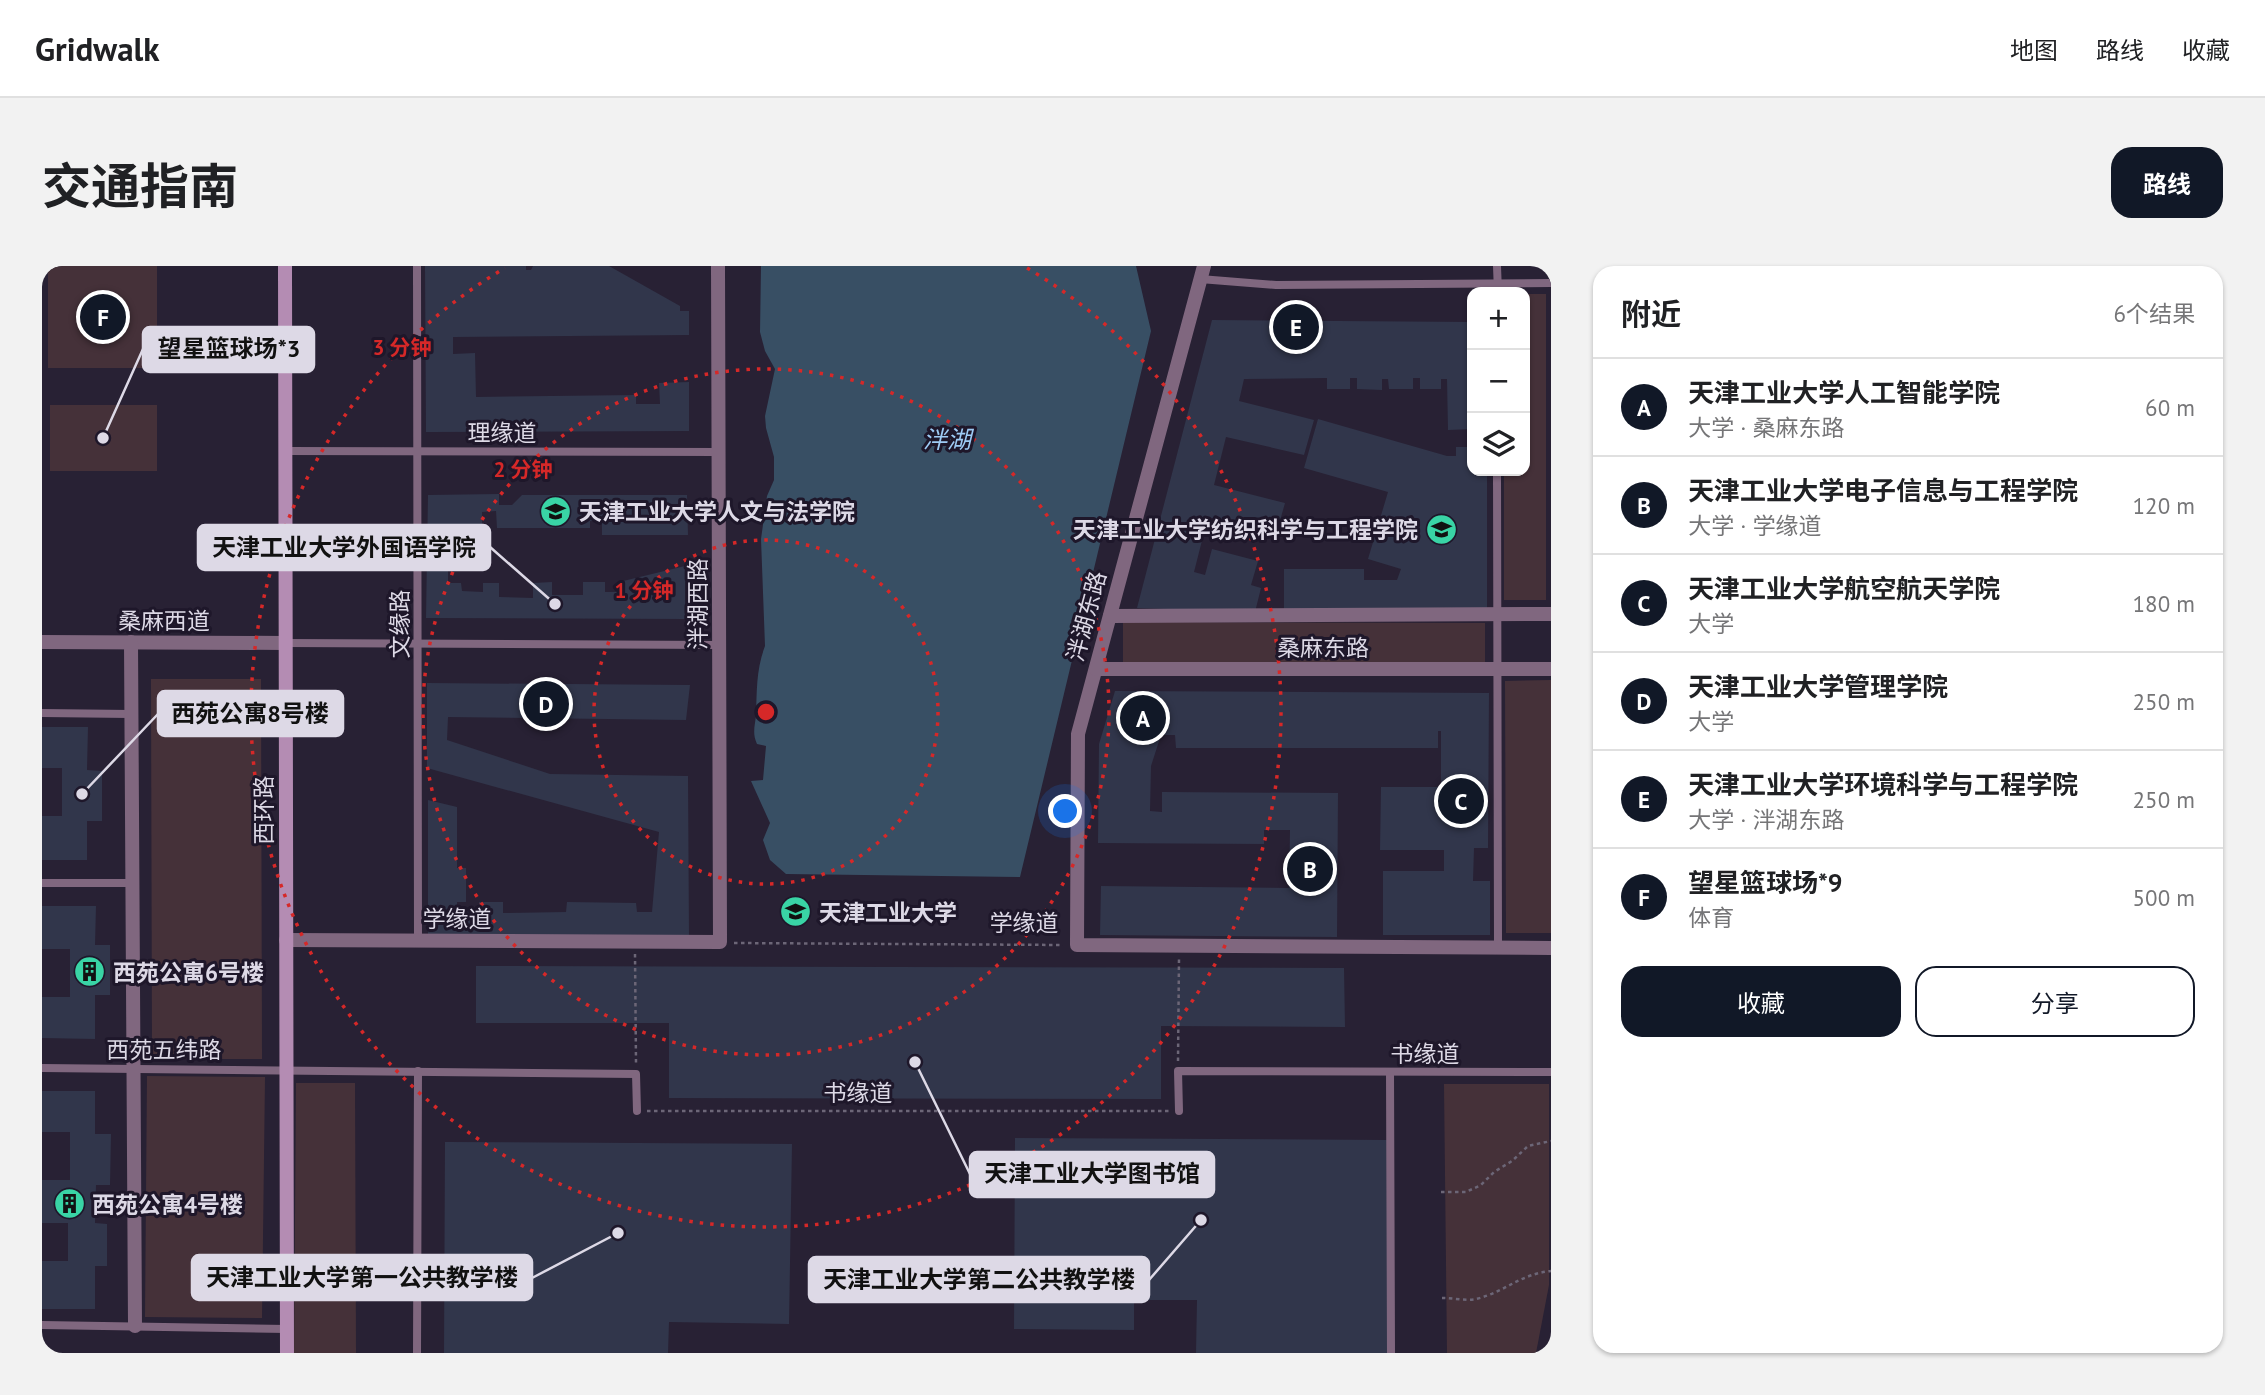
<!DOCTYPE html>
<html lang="zh">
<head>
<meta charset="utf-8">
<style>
  :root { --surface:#fff; --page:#f2f2f2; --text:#202124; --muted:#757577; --line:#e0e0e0; --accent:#111827 }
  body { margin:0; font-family:"PT Sans","Noto Sans SC",sans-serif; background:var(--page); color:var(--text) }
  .controls { position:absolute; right:21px; top:21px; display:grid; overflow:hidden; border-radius:14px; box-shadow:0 2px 5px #0004 }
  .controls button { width:63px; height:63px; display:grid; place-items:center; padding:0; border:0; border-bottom:2px solid var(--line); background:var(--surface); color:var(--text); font:35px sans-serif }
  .you { position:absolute; left:1024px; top:546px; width:24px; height:24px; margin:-18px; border:5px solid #fff; border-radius:50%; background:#1a73e8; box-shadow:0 0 0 10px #1a73e833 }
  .badge { display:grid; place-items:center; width:46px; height:46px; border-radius:50%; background:var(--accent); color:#fff; font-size:23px; font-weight:700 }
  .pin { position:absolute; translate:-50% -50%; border:4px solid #fff; box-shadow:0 2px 7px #0006 }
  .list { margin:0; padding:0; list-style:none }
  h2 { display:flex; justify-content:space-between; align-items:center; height:91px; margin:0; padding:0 28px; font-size:30px }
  h2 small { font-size:23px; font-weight:400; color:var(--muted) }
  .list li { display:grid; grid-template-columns:46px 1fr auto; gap:21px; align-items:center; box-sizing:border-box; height:98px; padding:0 28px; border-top:2px solid var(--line) }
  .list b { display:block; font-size:26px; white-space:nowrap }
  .list p { margin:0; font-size:23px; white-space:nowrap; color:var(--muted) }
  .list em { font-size:23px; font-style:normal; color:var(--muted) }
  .actions { display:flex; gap:14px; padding:21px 28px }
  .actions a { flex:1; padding:16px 0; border:2px solid var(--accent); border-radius:21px; text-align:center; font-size:24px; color:var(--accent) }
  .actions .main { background:var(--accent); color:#fff }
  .icon { flex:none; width:38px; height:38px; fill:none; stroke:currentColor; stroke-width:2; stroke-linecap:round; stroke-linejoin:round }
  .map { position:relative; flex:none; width:1509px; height:1087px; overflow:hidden; border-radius:21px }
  header { display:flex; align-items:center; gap:42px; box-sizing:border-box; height:98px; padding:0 35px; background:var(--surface); border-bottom:2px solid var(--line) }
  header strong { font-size:33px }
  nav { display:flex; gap:38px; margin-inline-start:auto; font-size:24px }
  .intro { display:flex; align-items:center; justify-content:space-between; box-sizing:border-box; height:168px; padding:0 42px }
  h1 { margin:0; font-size:49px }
  .button { padding:18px 32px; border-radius:21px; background:var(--accent); color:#fff; font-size:24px; font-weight:700 }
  main { display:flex; gap:42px; padding:0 42px }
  aside { flex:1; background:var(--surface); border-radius:21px; box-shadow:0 2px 5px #0004 }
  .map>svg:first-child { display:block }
  .green { fill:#453139 }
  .water { fill:#384f64 }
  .building { fill:#31364b }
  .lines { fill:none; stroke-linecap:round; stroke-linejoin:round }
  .path { stroke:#6c6677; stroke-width:2.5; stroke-dasharray:3.5 3.5; stroke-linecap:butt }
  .lane { stroke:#80677f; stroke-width:8 }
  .street { stroke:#80677f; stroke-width:14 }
  .secondary { stroke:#b48cb3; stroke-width:14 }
  .ring { fill:none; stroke:#d62828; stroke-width:3.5; stroke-dasharray:3.5 7 }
  .labels { text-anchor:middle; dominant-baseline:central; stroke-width:6; stroke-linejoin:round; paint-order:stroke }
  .street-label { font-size:23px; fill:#ddd9e6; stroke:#1e172a }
  .poi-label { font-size:23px; font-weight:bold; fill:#ddd9e6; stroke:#1e172a; text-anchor:start }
  .water-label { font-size:24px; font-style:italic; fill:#9ecbf5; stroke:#1e172a }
  .centre { fill:#d62828; stroke:#1e172a; stroke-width:3.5 }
  .ring-label { font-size:21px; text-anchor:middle; font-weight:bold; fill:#d62828; stroke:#1e172a; stroke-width:6; stroke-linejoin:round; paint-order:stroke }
  .leader { fill:none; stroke:#ddd9e6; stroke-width:2.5 }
  .callout-dot { fill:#ddd9e6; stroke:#1e172a; stroke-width:2.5 }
  .callout { fill:#ddd9e6; stroke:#ddd9e6; stroke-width:2.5 }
  .callout-label { font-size:24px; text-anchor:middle; font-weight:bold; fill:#111 }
</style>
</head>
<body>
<header>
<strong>Gridwalk</strong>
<nav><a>地图</a><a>路线</a><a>收藏</a></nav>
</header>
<div class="intro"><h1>交通指南</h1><a class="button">路线</a></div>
<main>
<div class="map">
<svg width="1509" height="1087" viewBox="0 0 1509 1087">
  <rect width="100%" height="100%" fill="#282134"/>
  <!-- green -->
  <g class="green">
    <rect x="6" y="0" width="109" height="102"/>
    <polygon points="1483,28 1504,28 1504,334 1462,334 1462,205 1483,205"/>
    <rect x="8" y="139" width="107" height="66"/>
    <polygon points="1081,356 1443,357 1443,397 1081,397"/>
    <polygon points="109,413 219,413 220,793 110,793"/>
    <polygon points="1509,414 1509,667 1464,667 1463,415"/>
    <polygon points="105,810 223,811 220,1052 103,1051"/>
    <polygon points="254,817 313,817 314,1087 252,1087"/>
    <polygon points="1402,818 1507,818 1507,1019 1494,1087 1405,1087"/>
  </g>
  <!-- water -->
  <path class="water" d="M 719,0 L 1094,0 L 1109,65 L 978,611 L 744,608 L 728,594 L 721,574 L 728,557 L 709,515 L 721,514 L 724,480 L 715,478 C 710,467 713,460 714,449 C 715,425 714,404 723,380 L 719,273 L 725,230 L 732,214 L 732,191 L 724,162 L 723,150 L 733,103 L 723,85 L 718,66 Z"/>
  <!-- building -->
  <g class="building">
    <polygon points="383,0 484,0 484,4 489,4 491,0 567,0 638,40 638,45 647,45 647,69 411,71 411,88 433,87 434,131 594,129 594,138 618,138 617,117 647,116 647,165 384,166"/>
    <polygon points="1170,54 1430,56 1430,163 1406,164 1405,113 1399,113 1399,123 1378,123 1378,112 1371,112 1371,123 1347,123 1346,113 1340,113 1340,124 1315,123 1315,112 1308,112 1308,123 1285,123 1285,112 1202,113 1197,135 1272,154 1262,189 1184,171 1172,219 1243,237 1234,269 1166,251 1152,306 1163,309 1170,283 1216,295 1209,319 1219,322 1213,346 1095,342"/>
    <polygon points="1276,153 1405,190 1414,190 1414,181 1430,181 1430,205 1445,205 1445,342 1242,343 1242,303 1322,303 1322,314 1355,314 1359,303 1326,293 1346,226 1262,202"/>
    <polygon points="457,228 457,239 470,239 480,229 645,229 646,269 560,269 560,255 548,255 548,262 455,262 454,245 440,246 440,262 406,262 406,317 419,317 420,325 441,326 441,317 457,317 457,331 491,332 491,317 510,316 510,329 541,329 541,316 563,316 563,326 577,326 577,316 647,299 645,353 384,352 386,229"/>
    <polygon points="385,417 648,419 644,454 406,451 405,474 508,508 646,510 647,670 386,669 386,534 415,541 415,602 424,602 424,636 415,636 415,646 437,645 437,636 461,636 461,647 524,646 525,636 594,637 595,646 610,646 617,566 385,502"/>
    <polygon points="1073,425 1447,427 1446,582 1432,582 1431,615 1448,615 1448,669 1341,669 1341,605 1402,605 1402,584 1338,584 1339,521 1399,521 1399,465 1396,465 1396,482 1134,482 1133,469 1119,469 1109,500 1108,545 1120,546 1120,526 1296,527 1295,671 1058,669 1059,620 1247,622 1248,564 1222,564 1222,578 1056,577 1057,478"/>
    <polygon points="0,461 46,461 45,504 60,505 60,555 45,555 45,594 0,594 0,550 20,550 20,502 0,502"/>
    <polygon points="0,640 54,640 53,679 68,679 68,729 53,729 53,773 0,772 0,731 28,731 28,683 0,683"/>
    <polygon points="434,700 1302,702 1303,761 1119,760 1119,833 627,832 627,757 434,757"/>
    <polygon points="0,825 53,825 53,868 69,868 68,919 54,919 53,957 65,958 65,1000 53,1000 53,1043 0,1043 0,995 26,995 26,957 0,957 0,914 28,914 28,866 0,866"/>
    <polygon points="973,872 1347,874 1346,1087 1154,1087 1155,1034 1092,1034 1092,1064 972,1063"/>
    <polygon points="403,876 750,878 747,1058 627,1056 626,1087 402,1087"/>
  </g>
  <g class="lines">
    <!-- path -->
    <g class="path">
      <polyline points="692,677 1021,679"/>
      <polyline points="593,688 594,797"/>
      <polyline points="1136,795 1137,693"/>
      <polyline points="605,845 1127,845"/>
      <polyline points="1399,926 1424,926 1439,919 1452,906 1470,895 1486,880 1509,875"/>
      <path d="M 1400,1032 C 1411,1032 1424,1035 1434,1033 C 1463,1026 1478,1008 1509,1005"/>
    </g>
    <!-- lane -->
    <g class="lane">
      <polyline points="375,0 376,675"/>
      <polyline points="1455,0 1456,26"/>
      <polyline points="1158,13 1234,19 1509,17"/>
      <polyline points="243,185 677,186"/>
      <polyline points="1455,205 1456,681"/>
      <polyline points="243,377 678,379"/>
      <polyline points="0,447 89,448"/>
      <polyline points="0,617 90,617"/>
      <polyline points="0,802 594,808 595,845"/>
      <polyline points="1348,806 1349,1087"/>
      <polyline points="1137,845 1136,805 1509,806"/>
      <polyline points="0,1059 245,1063"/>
      <polyline points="375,1087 376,805"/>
    </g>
    <!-- street -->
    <g class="street">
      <polyline points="1162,0 1036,468 1035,679 1509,682"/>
      <polyline points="1068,350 1509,348"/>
      <polyline points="0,376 243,377"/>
      <polyline points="89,376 93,1060"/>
      <polyline points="1054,403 1509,403"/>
      <polyline points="244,674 678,676 676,0"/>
    </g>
    <!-- secondary -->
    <polyline class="secondary" points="243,0 245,1087"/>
  </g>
  <!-- distance rings -->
  <g class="ring">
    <circle cx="724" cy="446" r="172"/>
    <circle cx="724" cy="446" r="343"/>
    <path d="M985 2A515 515 0 1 1 463 2"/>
  </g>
  <!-- icons -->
  <defs>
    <symbol id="university-disc" viewBox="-11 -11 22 22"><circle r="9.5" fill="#39d4a5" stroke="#1e172a"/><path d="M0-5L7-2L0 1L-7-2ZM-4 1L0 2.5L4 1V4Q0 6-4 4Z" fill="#111"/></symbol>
    <symbol id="building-disc" viewBox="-11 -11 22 22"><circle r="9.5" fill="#39d4a5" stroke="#1e172a"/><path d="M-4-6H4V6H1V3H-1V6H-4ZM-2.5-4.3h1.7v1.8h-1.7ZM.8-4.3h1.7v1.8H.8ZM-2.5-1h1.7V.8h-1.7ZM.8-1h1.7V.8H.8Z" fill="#111"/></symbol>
  </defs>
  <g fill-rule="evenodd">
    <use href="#university-disc" x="496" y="228" width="35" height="35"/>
    <use href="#university-disc" x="1382" y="246" width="35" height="35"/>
    <use href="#university-disc" x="736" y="628" width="35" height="35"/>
    <use href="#building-disc" x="30" y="688" width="35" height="35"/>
    <use href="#building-disc" x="10" y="920" width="35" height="35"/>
  </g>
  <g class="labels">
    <!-- street labels -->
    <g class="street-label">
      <text x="460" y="166">理缘道</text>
      <text transform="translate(655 338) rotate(-90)">泮湖西路</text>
      <text transform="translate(1044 350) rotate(-75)">泮湖东路</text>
      <text x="122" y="354">桑麻西道</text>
      <text transform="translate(357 358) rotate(-90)">文缘路</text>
      <text x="1281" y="381">桑麻东路</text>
      <text transform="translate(221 544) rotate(-90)">西环路</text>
      <text x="415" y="652">学缘道</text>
      <text x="982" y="656">学缘道</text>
      <text x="122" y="783">西苑五纬路</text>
      <text x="1383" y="787">书缘道</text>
      <text x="816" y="826">书缘道</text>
    </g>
    <!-- poi labels -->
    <g class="poi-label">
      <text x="537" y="245">天津工业大学人文与法学院</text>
      <text x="1376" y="263" text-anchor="end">天津工业大学纺织科学与工程学院</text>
      <text x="777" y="646">天津工业大学</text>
      <text x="71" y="706">西苑公寓6号楼</text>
      <text x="50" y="938">西苑公寓4号楼</text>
    </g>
    <!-- water labels -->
    <g class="water-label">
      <text x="905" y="173">泮湖</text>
    </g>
  </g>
  <circle cx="724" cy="446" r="10" class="centre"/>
  <g class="ring-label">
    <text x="360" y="89">3 分钟</text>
    <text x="481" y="211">2 分钟</text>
    <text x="602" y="332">1 分钟</text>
  </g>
  <!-- callouts -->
  <path class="leader" d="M61 172L101 83M513 338L448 281M40 528L116 448M873 796L928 908M576 967L490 1012M1159 954L1107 1014"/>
  <g class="callout-dot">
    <circle cx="61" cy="172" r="7"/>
    <circle cx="513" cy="338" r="7"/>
    <circle cx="40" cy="528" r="7"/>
    <circle cx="873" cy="796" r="7"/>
    <circle cx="576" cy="967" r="7"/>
    <circle cx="1159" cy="954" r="7"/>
  </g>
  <g class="callout">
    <rect x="101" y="61" width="171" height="45" rx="7"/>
    <rect x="156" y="259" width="292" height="45" rx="7"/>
    <rect x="116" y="425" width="185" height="45" rx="7"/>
    <rect x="928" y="886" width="244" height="45" rx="7"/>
    <rect x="150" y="989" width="340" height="45" rx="7"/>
    <rect x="767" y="991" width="340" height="45" rx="7"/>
  </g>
  <g class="callout-label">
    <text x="187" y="91">望星篮球场*3</text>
    <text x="302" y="290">天津工业大学外国语学院</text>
    <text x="208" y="456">西苑公寓8号楼</text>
    <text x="1050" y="916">天津工业大学图书馆</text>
    <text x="320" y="1020">天津工业大学第一公共教学楼</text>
    <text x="937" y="1022">天津工业大学第二公共教学楼</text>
  </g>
</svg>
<div class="controls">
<button>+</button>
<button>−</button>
<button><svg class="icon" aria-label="layers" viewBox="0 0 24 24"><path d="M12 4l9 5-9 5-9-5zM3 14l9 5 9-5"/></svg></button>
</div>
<div class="you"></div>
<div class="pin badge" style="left:1101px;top:452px">A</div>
<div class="pin badge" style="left:1268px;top:603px">B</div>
<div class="pin badge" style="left:1419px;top:535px">C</div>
<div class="pin badge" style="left:504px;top:438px">D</div>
<div class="pin badge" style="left:1254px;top:61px">E</div>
<div class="pin badge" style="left:61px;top:51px">F</div>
</div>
<aside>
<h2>附近<small>6个结果</small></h2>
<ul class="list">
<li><span class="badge">A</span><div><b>天津工业大学人工智能学院</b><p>大学 · 桑麻东路</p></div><em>60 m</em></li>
<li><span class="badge">B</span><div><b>天津工业大学电子信息与工程学院</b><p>大学 · 学缘道</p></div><em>120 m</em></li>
<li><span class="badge">C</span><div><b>天津工业大学航空航天学院</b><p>大学</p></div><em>180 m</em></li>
<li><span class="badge">D</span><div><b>天津工业大学管理学院</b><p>大学</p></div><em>250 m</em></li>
<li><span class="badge">E</span><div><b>天津工业大学环境科学与工程学院</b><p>大学 · 泮湖东路</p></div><em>250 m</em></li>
<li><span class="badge">F</span><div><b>望星篮球场*9</b><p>体育</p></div><em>500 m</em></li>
</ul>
<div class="actions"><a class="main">收藏</a><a>分享</a></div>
</aside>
</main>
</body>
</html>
